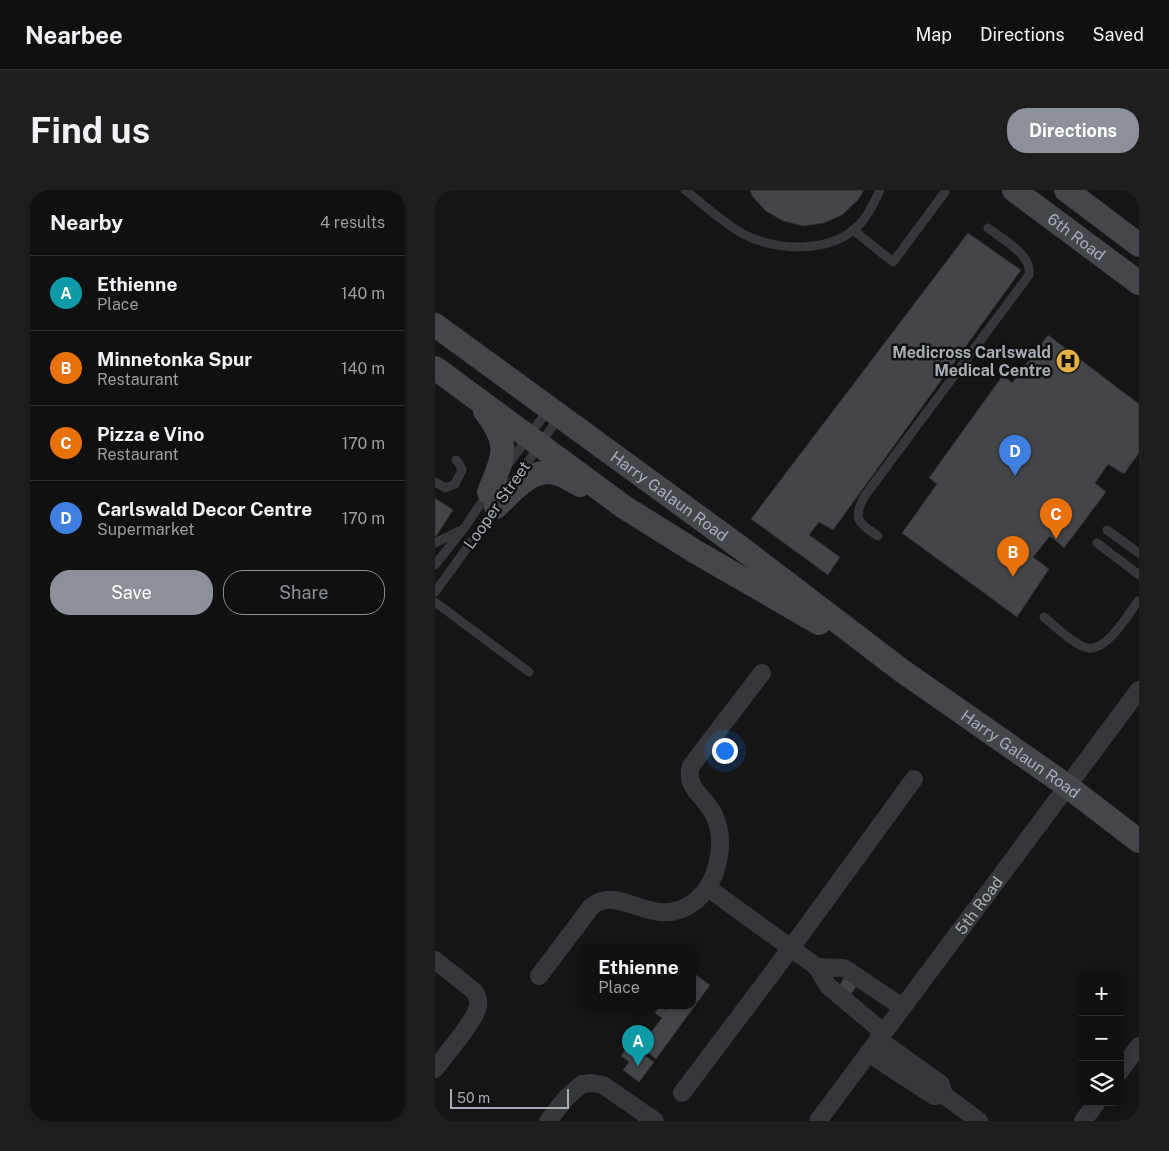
<!DOCTYPE html>
<html lang="en">
<head>
<meta charset="utf-8">
<style>
  :root { --surface:#101010; --page:#1e1e1e; --text:#f1f3f6; --muted:#9c9d9f; --line:#303030; --accent:#8c9099 }
  body { margin:0; font-family:"Public Sans",sans-serif; background:var(--page); color:var(--text) }
  .controls { position:absolute; right:15px; bottom:15px; display:grid; overflow:hidden; border-radius:10px; box-shadow:0 2px 8px #0003 }
  .controls button { width:45px; height:45px; display:grid; place-items:center; padding:0; border:0; border-bottom:1px solid var(--line); background:var(--surface); color:var(--text); font:25px sans-serif }
  .scale { position:absolute; left:15px; bottom:12px; width:119px; box-sizing:border-box; padding-left:5px; border:2px solid #a8acb5; border-top:0; font-size:14px; line-height:18px; white-space:nowrap; color:#a8acb5; -webkit-text-stroke:4px #101011; paint-order:stroke }
  .you { position:absolute; left:289px; top:560px; width:18px; height:18px; margin:-12px; border:4px solid #fff; border-radius:50%; background:#1a73e8; box-shadow:0 0 0 8px #1a73e833 }
  .badge { display:grid; place-items:center; width:32px; height:32px; border-radius:50%; background:var(--accent); color:#fff; font-size:16px; font-weight:700 }
  .pin { position:absolute; translate:-50% -41px; filter:drop-shadow(0 1px 2px #0008) }
  .pin::after { content:''; position:absolute; top:26px; width:18px; height:15px; background:inherit; clip-path:polygon(0 0,100% 0,50% 100%) }
  .popup { position:absolute; left:146px; top:754px; width:115px; height:65px; box-sizing:border-box; display:grid; place-content:center; border-radius:10px; background:var(--surface); filter:drop-shadow(0 1px 4px #0005); font-size:16px; white-space:nowrap; color:var(--muted) }
  .popup b { font-size:19px; color:var(--text) }
  .popup::after { content:''; position:absolute; left:50%; top:100%; margin-left:-10px; border:10px solid transparent; border-top-color:var(--surface) }
  .list { margin:0; padding:0; list-style:none }
  h2 { display:flex; justify-content:space-between; align-items:center; height:65px; margin:0; padding:0 20px; font-size:21px }
  h2 small { font-size:16px; font-weight:400; color:var(--muted) }
  .list li { display:grid; grid-template-columns:32px 1fr auto; gap:15px; align-items:center; box-sizing:border-box; height:75px; padding:0 20px; border-top:1px solid var(--line) }
  .list b { display:block; font-size:19px; white-space:nowrap }
  .list p { margin:0; font-size:16px; white-space:nowrap; color:var(--muted) }
  .list em { font-size:16px; font-style:normal; color:var(--muted) }
  .actions { display:flex; gap:10px; padding:15px 20px }
  .actions a { flex:1; padding:11px 0; border:1px solid var(--accent); border-radius:20px; text-align:center; font-size:18px; color:var(--accent) }
  .actions .main { background:var(--accent); color:#fff }
  .icon { flex:none; width:28px; height:28px; fill:none; stroke:currentColor; stroke-width:2; stroke-linecap:round; stroke-linejoin:round }
  .map { position:relative; flex:none; width:704px; height:931px; overflow:hidden; border-radius:20px }
  header { display:flex; align-items:center; gap:30px; box-sizing:border-box; height:70px; padding:0 25px; background:var(--surface); border-bottom:1px solid var(--line) }
  header strong { font-size:24px }
  nav { display:flex; gap:28px; margin-inline-start:auto; font-size:18px }
  .intro { display:flex; align-items:center; justify-content:space-between; box-sizing:border-box; height:120px; padding:0 30px }
  h1 { margin:0; font-size:35px }
  .button { padding:12px 22px; border-radius:20px; background:var(--accent); color:#fff; font-size:18px; font-weight:700 }
  main { display:flex; gap:30px; padding:0 30px }
  aside { flex:1; background:var(--surface); border-radius:20px; box-shadow:0 2px 8px #0003 }
  .map>svg:first-child { display:block }
  .building { fill:#444549; stroke:#2f2f32 }
  .lines { fill:none; stroke-linecap:round; stroke-linejoin:round }
  .service { stroke:#36373b; stroke-width:9 }
  .minor { stroke:#36373b; stroke-width:18 }
  .secondary { stroke:#44464b; stroke-width:24 }
  .labels { text-anchor:middle; dominant-baseline:central; stroke-width:5; stroke-linejoin:round; paint-order:stroke }
  .street-label { font-size:16px; fill:#a8acb5; stroke:#101011 }
  .poi-label { font-size:16px; font-weight:bold; fill:#a8acb5; stroke:#101011; text-anchor:end }
</style>
</head>
<body>
<header>
<strong>Nearbee</strong>
<nav><a>Map</a><a>Directions</a><a>Saved</a></nav>
</header>
<div class="intro"><h1>Find us</h1><a class="button">Directions</a></div>
<main>
<aside>
<h2>Nearby<small>4 results</small></h2>
<ul class="list">
<li><span class="badge" style="background:#0f9aa8">A</span><div><b>Ethienne</b><p>Place</p></div><em>140 m</em></li>
<li><span class="badge" style="background:#e8710a">B</span><div><b>Minnetonka Spur</b><p>Restaurant</p></div><em>140 m</em></li>
<li><span class="badge" style="background:#e8710a">C</span><div><b>Pizza e Vino</b><p>Restaurant</p></div><em>170 m</em></li>
<li><span class="badge" style="background:#3f7fe0">D</span><div><b>Carlswald Decor Centre</b><p>Supermarket</p></div><em>170 m</em></li>
</ul>
<div class="actions"><a class="main">Save</a><a>Share</a></div>
</aside>
<div class="map">
<svg width="704" height="931" viewBox="0 0 704 931">
  <rect width="100%" height="100%" fill="#151516"/>
  <!-- building -->
  <g class="building">
    <polygon points="315,0 429,0 423,10 407,25 389,33 368,36 348,31 331,21 317,6"/>
    <polygon points="533,43 586,80 398,340 384,332 374,345 405,367 393,385 316,329"/>
    <polygon points="613,145 704,214 704,263 689,284 673,274 660,293 671,302 629,358 615,346 598,367 614,379 582,427 467,343 502,294 494,288 568,185 577,193"/>
    <polygon points="0,308 18,320 0,348"/>
    <polygon points="257,782 275,795 221,869 199,852 204,845 210,850 227,828 220,823 225,816 230,820 233,816 231,815 257,815"/>
    <polygon points="412,783 425,791 416,804 404,796"/>
    <polygon points="194,854 219,872 204,892 188,880 194,872 186,866"/>
  </g>
  <g class="lines">
    <!-- service -->
    <g class="service">
      <path d="M 250,0 C 269,15 287,32 308,44 C 342,61 394,64 423,36 C 432,28 440,11 445,0"/>
      <polyline points="418,40 458,72 510,2"/>
      <polyline points="72,276 113,220"/>
      <polyline points="83,286 124,227"/>
      <polyline points="0,292 11,298 20,294 27,280 24,273 21,270"/>
      <polyline points="672,340 704,363"/>
      <path d="M 443,346 C 424,333 417,330 429,307 L 594,85 C 598,65 567,49 553,38"/>
      <polyline points="0,353 24,341"/>
      <polyline points="662,353 704,385"/>
      <polyline points="0,375 30,337 53,303"/>
      <polyline points="0,402 61,318"/>
      <polyline points="0,412 94,482"/>
      <path d="M 609,427 C 620,436 640,456 653,458 C 672,461 693,425 703,411"/>
    </g>
    <!-- minor -->
    <g class="minor">
      <polyline points="273,698 382,777 393,796 448,842"/>
      <path d="M 0,770 L 39,801 C 42,805 44,810 43,816 C 41,830 10,865 0,879"/>
      <polyline points="382,777 409,778 467,817"/>
      <path d="M 104,786 L 156,717 C 186,692 218,743 259,712 C 283,694 292,652 279,625 C 271,607 249,598 256,576 L 327,483"/>
      <polyline points="443,849 506,894 509,905"/>
      <polyline points="433,863 499,906 509,905 544,931"/>
      <polyline points="685,881 704,856"/>
      <polyline points="247,903 356,758 479,589"/>
      <polyline points="113,931 131,908 147,894 157,893 168,895 220,931"/>
      <path id="s1" d="M 383,931 L 704,500"/>
      <polyline points="648,931 662,912"/>
    </g>
    <!-- secondary -->
    <g class="secondary">
      <path id="s2" d="M 579,0 L 704,93"/>
      <polyline points="631,0 704,55"/>
      <path id="s3" d="M 0,135 L 306,358 L 466,480 L 632,596 L 704,651"/>
      <polyline points="0,178 189,317 261,362 384,433"/>
      <path d="M 50,221 C 76,255 69,265 54,302"/>
      <path d="M 61,317 C 77,302 95,278 120,283 C 129,285 137,291 145,295"/>
    </g>
  </g>
  <!-- icons -->
  <defs>
    <symbol id="hospital-disc" viewBox="-11 -11 22 22"><circle r="9.5" fill="#e2b141" stroke="#101011"/><path d="M-5-5h3v3.5h4V-5h3V5h-3V1.5h-4V5h-3Z" fill="#111"/></symbol>
  </defs>
  <g fill-rule="evenodd">
    <use href="#hospital-disc" x="619" y="157" width="28" height="28"/>
  </g>
  <g class="labels">
    <!-- street labels -->
    <g class="street-label">
      <text stroke="none"><textPath href="#s2" startOffset="78">6th Road</textPath></text>
      <text stroke="none"><textPath href="#s3" startOffset="290">Harry Galaun Road</textPath></text>
      <text transform="translate(62 315) rotate(-55)">Looper Street</text>
      <text stroke="none"><textPath href="#s3" startOffset="726">Harry Galaun Road</textPath></text>
      <text stroke="none"><textPath href="#s1" startOffset="269">5th Road</textPath></text>
    </g>
    <!-- poi labels -->
    <g class="poi-label">
      <text x="616" y="162">Medicross Carlswald<tspan x="616" dy="18">Medical Centre</tspan></text>
    </g>
  </g>
</svg>
<div class="controls">
<button>+</button>
<button>−</button>
<button><svg class="icon" aria-label="layers" viewBox="0 0 24 24"><path d="M12 4l9 5-9 5-9-5zM3 14l9 5 9-5"/></svg></button>
</div>
<div class="scale">50 m</div>
<div class="you"></div>
<div class="pin badge" style="left:203px;top:876px;background:#0f9aa8">A</div>
<div class="popup"><b>Ethienne</b>Place</div>
<div class="pin badge" style="left:578px;top:387px;background:#e8710a">B</div>
<div class="pin badge" style="left:621px;top:349px;background:#e8710a">C</div>
<div class="pin badge" style="left:580px;top:286px;background:#3f7fe0">D</div>
</div>
</main>
</body>
</html>
